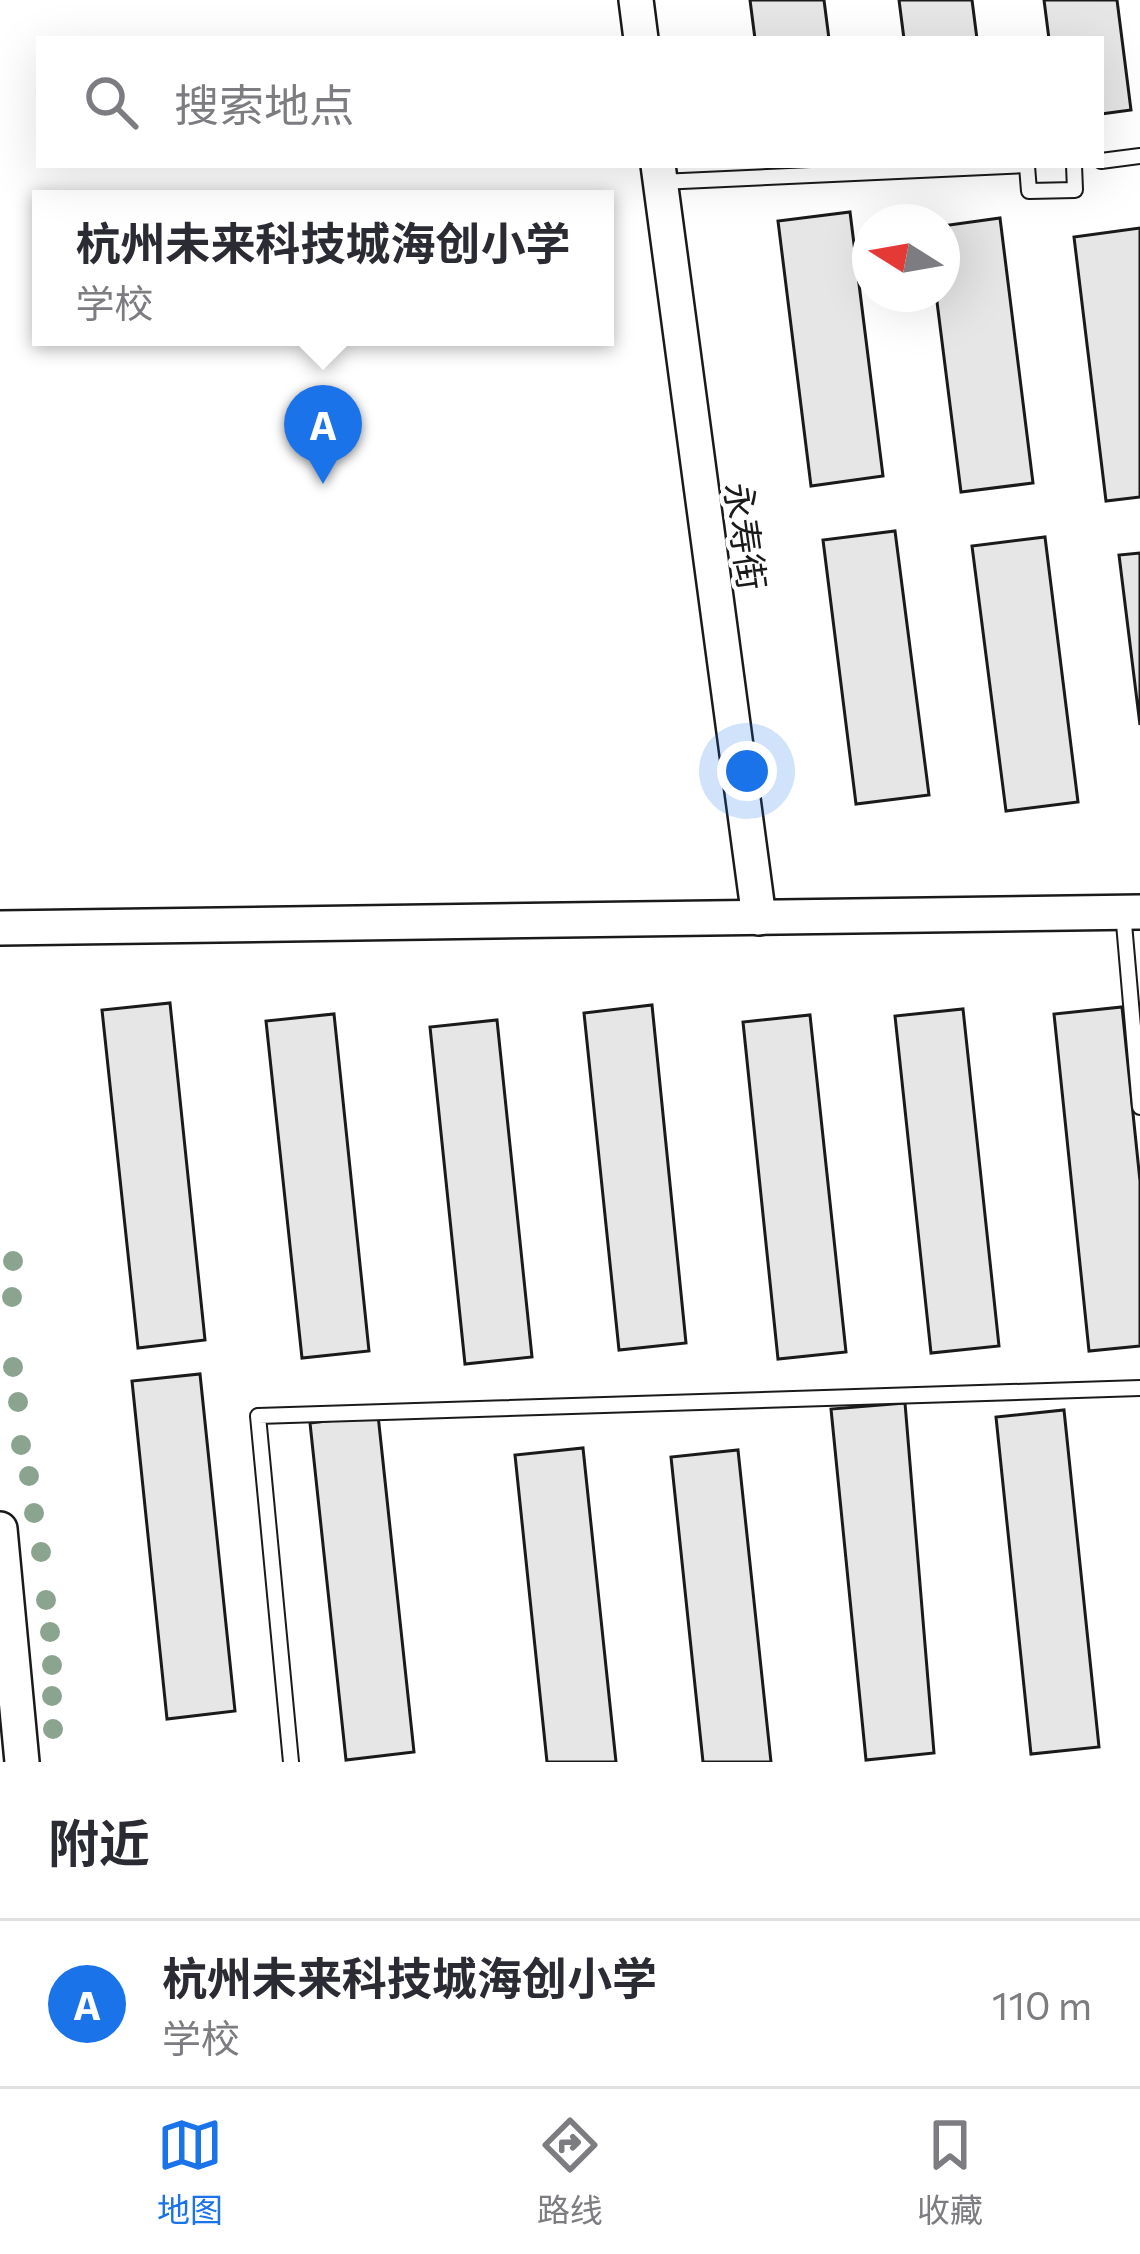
<!DOCTYPE html>
<html lang="zh">
<head>
<meta charset="utf-8">
<style>
  :root { --surface:#fff; --page:#f2f2f3; --text:#2b2b33; --muted:#7c7c81; --line:#e1e1e2; --accent:#1a73e8 }
  body { margin:0; font-family:Commissioner,"Noto Sans SC",sans-serif; background:var(--page); color:var(--text) }
  .compass { position:absolute; left:852px; top:204px; width:108px; height:108px; border-radius:50%; background:var(--surface); box-shadow:0 12px 48px #0002; rotate:281deg }
  .you { position:absolute; left:747px; top:771px; width:42px; height:42px; margin:-30px; border:9px solid #fff; border-radius:50%; background:#1a73e8; box-shadow:0 0 0 18px #1a73e833 }
  .badge { display:grid; place-items:center; width:78px; height:78px; border-radius:50%; background:var(--accent); color:#fff; font-size:39px; font-weight:700 }
  .pin { position:absolute; translate:-50% -99px; filter:drop-shadow(0 3px 6px #0008) }
  .pin::after { content:''; position:absolute; top:63px; width:42px; height:36px; background:inherit; clip-path:polygon(0 0,100% 0,50% 100%) }
  .popup { position:absolute; left:32px; top:190px; width:582px; height:156px; box-sizing:border-box; display:grid; place-content:center; border-radius:0px; background:var(--surface); filter:drop-shadow(0 3px 9px #0005); font-size:39px; white-space:nowrap; color:var(--muted) }
  .popup b { font-size:45px; color:var(--text) }
  .popup::after { content:''; position:absolute; left:50%; top:100%; margin-left:-24px; border:24px solid transparent; border-top-color:var(--surface) }
  .list { margin:0; padding:0; list-style:none }
  h2 { display:flex; justify-content:space-between; align-items:center; height:156px; margin:0; padding:0 48px; font-size:51px }
  h2 small { font-size:39px; font-weight:400; color:var(--muted) }
  .list li { display:grid; grid-template-columns:78px 1fr auto; gap:36px; align-items:center; box-sizing:border-box; height:168px; padding:0 48px; border-top:3px solid var(--line) }
  .list b { display:block; font-size:45px; white-space:nowrap }
  .list p { margin:0; font-size:39px; white-space:nowrap; color:var(--muted) }
  .list em { font-size:39px; font-style:normal; color:var(--muted) }
  .icon { flex:none; width:66px; height:66px; fill:none; stroke:currentColor; stroke-width:2; stroke-linecap:round; stroke-linejoin:round }
  .map { position:relative; flex:none; width:1140px; height:1762px; overflow:hidden }
  .search { position:absolute; background:var(--surface); box-shadow:0 12px 48px #0002; left:36px; right:36px; top:36px; height:132px; display:flex; align-items:center; gap:30px; box-sizing:border-box; padding:0 42px; border-radius:0px; color:var(--muted); font-size:45px }
  .sheet { height:324px; background:var(--surface) }
  nav { display:flex; justify-content:space-around; align-items:center; box-sizing:border-box; height:168px; border-top:3px solid var(--line); background:var(--surface); font-size:33px; color:var(--muted) }
  nav a { display:grid; justify-items:center; gap:6px }
  nav .on { color:var(--accent) }
  .map>svg:first-child { display:block }
  .building { fill:#e6e6e6; stroke:#1a1a1a; stroke-width:3 }
  .lines { fill:none; stroke-linecap:round; stroke-linejoin:round }
  .service-casing { stroke:#1a1a1a; stroke-width:18 }
  .tertiary-casing { stroke:#1a1a1a; stroke-width:38 }
  .service { stroke:#fff; stroke-width:14 }
  .tertiary { stroke:#fff; stroke-width:33 }
  .tree { fill:#8aa48f }
  .labels { text-anchor:middle; dominant-baseline:central; stroke-width:9; stroke-linejoin:round; paint-order:stroke }
  .street-label { font-size:36px; fill:#1a1a1a; stroke:#fff }
</style>
</head>
<body>
<div class="map">
<svg width="1140" height="1762" viewBox="0 0 1140 1762">
  <rect width="100%" height="100%" fill="#fff"/>
  <!-- building -->
  <g class="building">
    <polygon points="750,0 824,0 829,39 755,39"/>
    <polygon points="899,0 972,0 977,39 904,39"/>
    <polygon points="1044,0 1117,0 1131,110 1101,114 1101,39 1049,39"/>
    <polygon points="850,212 883,476 811,486 778,221"/>
    <polygon points="1000,218 1033,483 961,492 936,294 942,294 942,226"/>
    <polygon points="1140,228 1140,497 1106,501 1074,237"/>
    <polygon points="895,531 929,795 856,804 823,540"/>
    <polygon points="1045,537 1078,802 1006,811 972,546"/>
    <polygon points="1140,553 1140,725 1119,555"/>
    <polygon points="170,1003 205,1340 138,1348 102,1010"/>
    <polygon points="652,1005 686,1343 619,1350 584,1013"/>
    <polygon points="1122,1007 1140,1181 1140,1346 1089,1351 1054,1014"/>
    <polygon points="963,1009 999,1346 931,1353 895,1016"/>
    <polygon points="334,1014 369,1351 302,1358 266,1021"/>
    <polygon points="810,1015 846,1352 778,1359 743,1022"/>
    <polygon points="497,1020 532,1357 465,1364 430,1027"/>
    <polygon points="200,1374 235,1711 167,1719 132,1381"/>
    <polygon points="905,1403 934,1753 866,1760 831,1409"/>
    <polygon points="1064,1410 1099,1747 1031,1754 996,1417"/>
    <polygon points="378,1415 414,1752 346,1760 310,1423"/>
    <polygon points="583,1448 616,1762 547,1762 515,1455"/>
    <polygon points="738,1450 771,1762 703,1762 671,1457"/>
  </g>
  <g class="lines">
    <defs>
      <g id="service">
        <polyline points="1101,161 1140,156"/>
        <polyline points="1027,166 1029,191 1075,190 1074,165"/>
        <polyline points="660,182 1027,165"/>
        <polyline points="1123,912 1140,1107"/>
        <polyline points="291,1762 258,1416 1140,1388"/>
      </g>
      <g id="tertiary">
        <polyline points="636,0 641,39"/>
        <polyline points="658,165 759,918"/>
        <polyline points="0,928 1140,912"/>
        <polyline points="0,1529 22,1762"/>
      </g>
    </defs>
    <!-- service casing -->
    <use href="#service" class="service-casing"/>
    <!-- tertiary casing -->
    <use href="#tertiary" class="tertiary-casing"/>
    <!-- service -->
    <use href="#service" class="service"/>
    <!-- tertiary -->
    <use href="#tertiary" class="tertiary"/>
  </g>
  <!-- trees -->
  <g class="tree">
    <circle cx="13" cy="1261" r="10"/>
    <circle cx="12" cy="1297" r="10"/>
    <circle cx="13" cy="1367" r="10"/>
    <circle cx="18" cy="1402" r="10"/>
    <circle cx="21" cy="1445" r="10"/>
    <circle cx="29" cy="1476" r="10"/>
    <circle cx="34" cy="1513" r="10"/>
    <circle cx="41" cy="1552" r="10"/>
    <circle cx="46" cy="1600" r="10"/>
    <circle cx="50" cy="1632" r="10"/>
    <circle cx="52" cy="1665" r="10"/>
    <circle cx="52" cy="1696" r="10"/>
    <circle cx="53" cy="1729" r="10"/>
  </g>
  <g class="labels">
    <!-- street labels -->
    <g class="street-label">
      <text transform="translate(747 536) rotate(82)">永寿街</text>
    </g>
  </g>
</svg>
<svg class="compass" viewBox="-18 -18 36 36"><path d="M0-13l5 13h-10z" fill="#e53935"/><path d="M0 13l5-13h-10z" fill="#7c7c81"/></svg>
<div class="you"></div>
<div class="pin badge" style="left:323px;top:484px">A</div>
<div class="popup"><b>杭州未来科技城海创小学</b>学校</div>
<div class="search"><svg class="icon" aria-label="search" viewBox="0 0 24 24"><circle cx="10" cy="10" r="6"/><path d="M15 15l6 6"/></svg>搜索地点</div>
</div>
<section class="sheet">
<h2>附近<small></small></h2>
<ul class="list">
<li><span class="badge">A</span><div><b>杭州未来科技城海创小学</b><p>学校</p></div><em>110 m</em></li>
</ul>
</section>
<nav>
<a class="on"><svg class="icon" aria-label="map" viewBox="0 0 24 24"><path d="M3 6l6-2 6 2 6-2v14l-6 2-6-2-6 2zM9 4v14M15 6v14"/></svg>地图</a>
<a><svg class="icon" aria-label="directions" viewBox="0 0 24 24"><path d="M12 3l9 9-9 9-9-9zM9 14v-3h6M13 9l2 2-2 2"/></svg>路线</a>
<a><svg class="icon" aria-label="saved" viewBox="0 0 24 24"><path d="M7 4h10v16l-5-4-5 4z"/></svg>收藏</a>
</nav>
</body>
</html>
